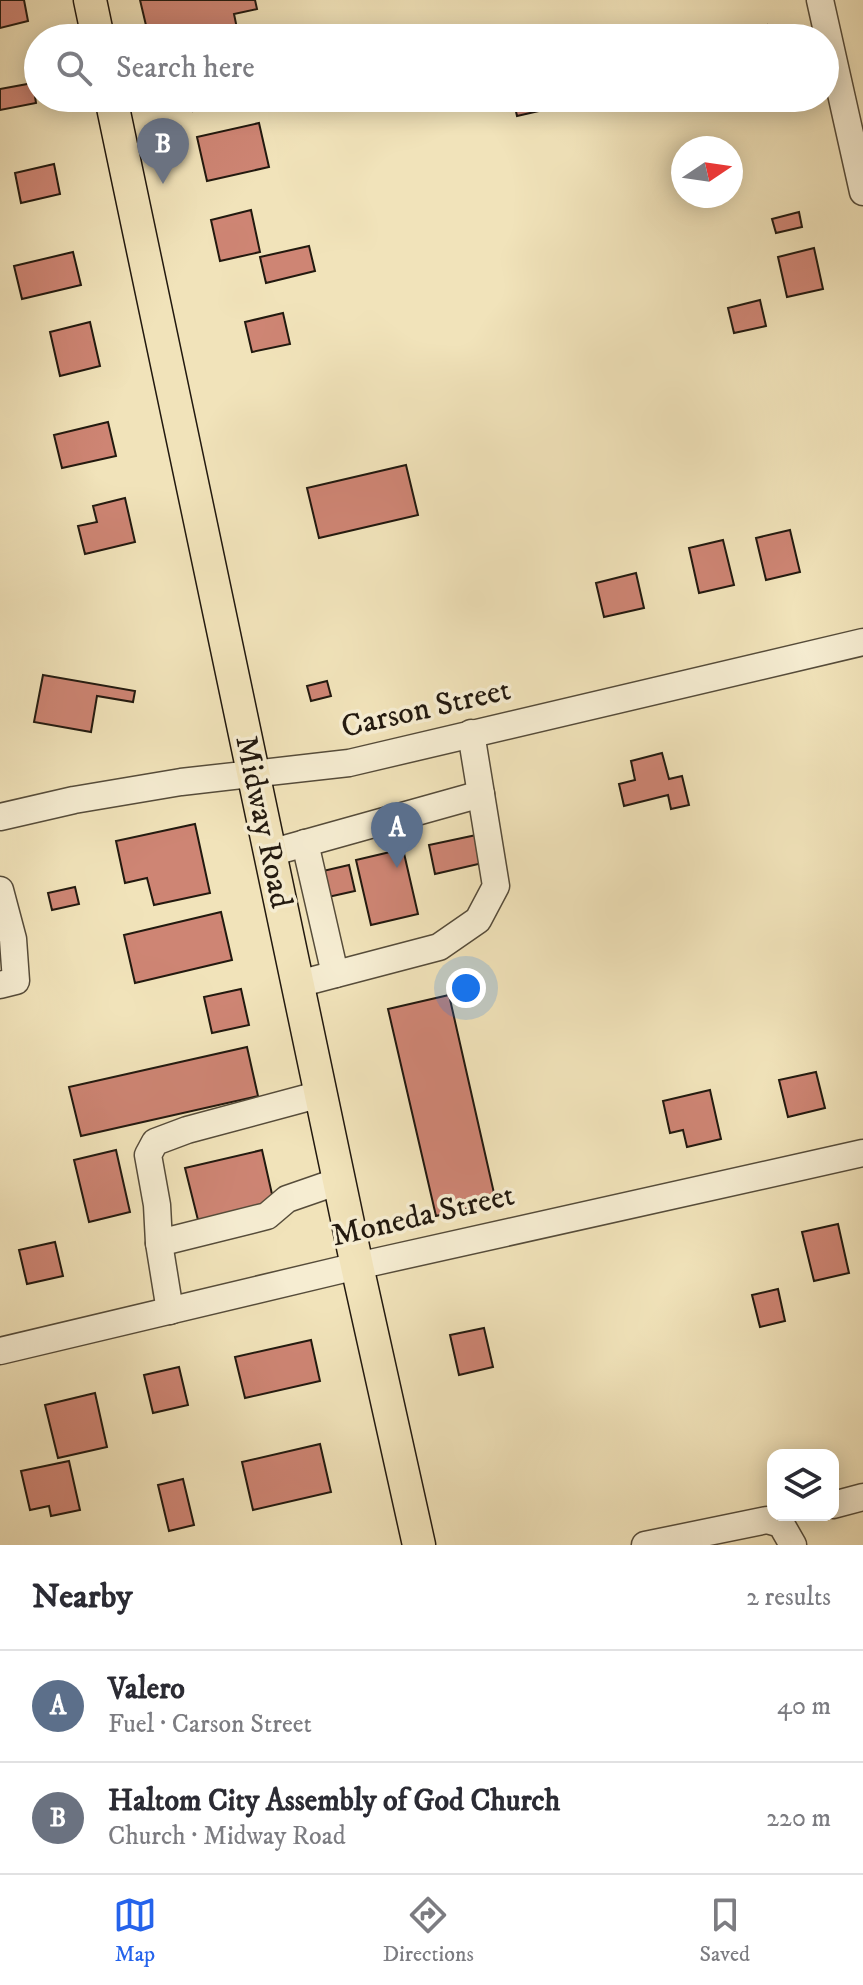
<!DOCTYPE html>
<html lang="en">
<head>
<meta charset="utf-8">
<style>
  :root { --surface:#fff; --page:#f7f7f7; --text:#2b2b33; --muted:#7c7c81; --line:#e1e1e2; --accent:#2563eb }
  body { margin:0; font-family:"IM FELL DW Pica",serif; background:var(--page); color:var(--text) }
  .controls { position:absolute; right:24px; bottom:24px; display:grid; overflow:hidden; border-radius:16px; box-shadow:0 4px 20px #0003 }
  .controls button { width:72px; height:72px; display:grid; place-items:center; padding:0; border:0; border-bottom:2px solid var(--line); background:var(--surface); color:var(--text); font:40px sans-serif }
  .compass { position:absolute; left:671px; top:136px; width:72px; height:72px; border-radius:50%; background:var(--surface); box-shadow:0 4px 20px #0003; rotate:77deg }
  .you { position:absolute; left:466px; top:988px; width:28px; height:28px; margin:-20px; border:6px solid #fff; border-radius:50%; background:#1a73e8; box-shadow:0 0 0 12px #1a73e833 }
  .badge { display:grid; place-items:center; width:52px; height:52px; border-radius:50%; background:var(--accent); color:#fff; font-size:26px; font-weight:700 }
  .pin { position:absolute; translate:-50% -66px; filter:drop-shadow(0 2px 4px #0008) }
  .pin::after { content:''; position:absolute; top:42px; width:28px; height:24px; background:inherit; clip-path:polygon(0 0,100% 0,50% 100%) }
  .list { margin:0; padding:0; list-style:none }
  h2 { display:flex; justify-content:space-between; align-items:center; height:104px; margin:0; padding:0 32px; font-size:34px }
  h2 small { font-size:26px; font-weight:400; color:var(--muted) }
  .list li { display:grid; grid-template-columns:52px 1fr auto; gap:24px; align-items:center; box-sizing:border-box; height:112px; padding:0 32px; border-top:2px solid var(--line) }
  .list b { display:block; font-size:30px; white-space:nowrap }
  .list p { margin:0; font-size:26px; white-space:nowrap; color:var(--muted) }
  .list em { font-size:26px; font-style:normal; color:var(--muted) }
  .icon { flex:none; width:44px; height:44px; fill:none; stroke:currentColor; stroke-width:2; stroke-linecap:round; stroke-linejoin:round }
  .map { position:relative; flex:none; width:863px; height:1545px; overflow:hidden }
  .search { position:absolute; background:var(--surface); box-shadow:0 4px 20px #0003; left:24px; right:24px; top:24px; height:88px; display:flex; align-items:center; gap:20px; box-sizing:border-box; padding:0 28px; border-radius:44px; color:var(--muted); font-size:30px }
  .sheet { height:328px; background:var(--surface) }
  nav { display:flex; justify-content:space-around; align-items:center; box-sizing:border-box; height:112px; border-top:2px solid var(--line); background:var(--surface); font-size:22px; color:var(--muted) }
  nav a { display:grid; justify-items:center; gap:4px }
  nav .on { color:var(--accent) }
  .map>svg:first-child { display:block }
  .building { fill:#ce8574; stroke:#22190f; stroke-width:2 }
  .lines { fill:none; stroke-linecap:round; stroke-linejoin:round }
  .minor-casing { stroke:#564c3a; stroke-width:29 }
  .major-casing { stroke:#22190f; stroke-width:35 }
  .minor { stroke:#f6edd2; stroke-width:26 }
  .major { stroke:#f1e3ba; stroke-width:32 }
  .labels { text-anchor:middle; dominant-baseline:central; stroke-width:7; stroke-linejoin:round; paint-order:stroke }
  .street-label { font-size:32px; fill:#22190f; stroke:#f6edd2 }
</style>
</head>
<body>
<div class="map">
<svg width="863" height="1545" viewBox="0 0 863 1545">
  <rect width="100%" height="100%" fill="#f1e3ba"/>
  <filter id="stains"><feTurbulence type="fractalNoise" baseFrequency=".0025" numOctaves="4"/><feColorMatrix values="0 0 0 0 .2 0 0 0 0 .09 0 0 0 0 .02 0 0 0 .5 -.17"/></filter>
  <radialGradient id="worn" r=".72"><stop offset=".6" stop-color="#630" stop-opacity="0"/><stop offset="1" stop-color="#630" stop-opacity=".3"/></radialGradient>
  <!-- building -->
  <g class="building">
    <polygon points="0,0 24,0 28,21 0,28"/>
    <polygon points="140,0 255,0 257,9 234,14 239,38 149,38"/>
    <polygon points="767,25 770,38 737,38 735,32"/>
    <polygon points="33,83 36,103 0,110 0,89"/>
    <polygon points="190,98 250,98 193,111"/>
    <polygon points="513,98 537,98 539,111 517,116"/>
    <polygon points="259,123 269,167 207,181 197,137"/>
    <polygon points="54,164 60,194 21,203 15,173"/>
    <polygon points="251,210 260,252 220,261 211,220"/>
    <polygon points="799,212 802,227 776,233 772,219"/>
    <polygon points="309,246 315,271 266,283 260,257"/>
    <polygon points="814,248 823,289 787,297 778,257"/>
    <polygon points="73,252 81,285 22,299 14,266"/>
    <polygon points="760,300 766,326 734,333 728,308"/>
    <polygon points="283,313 290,344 252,352 245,322"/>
    <polygon points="90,322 100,366 60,376 50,332"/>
    <polygon points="108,422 116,456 62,468 54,435"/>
    <polygon points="406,465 418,515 319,538 307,488"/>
    <polygon points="125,498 135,542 85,554 78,526 97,522 93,506"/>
    <polygon points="790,530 800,572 766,580 756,538"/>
    <polygon points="723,540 734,585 699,593 689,548"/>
    <polygon points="636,573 644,608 604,617 596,583"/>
    <polygon points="43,675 135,691 133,702 97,696 91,732 34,722"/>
    <polygon points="327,681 331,696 311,701 307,686"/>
    <polygon points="662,753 669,779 682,776 689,805 671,809 668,795 624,806 619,784 635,780 631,761"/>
    <polygon points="195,824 210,893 154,905 147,878 125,883 116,841"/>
    <polygon points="481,834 487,862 435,874 429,845"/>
    <polygon points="403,849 418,914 371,925 356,860"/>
    <polygon points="349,865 355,891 328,897 323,871"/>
    <polygon points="75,887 79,904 52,910 48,893"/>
    <polygon points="221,912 232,960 135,983 124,935"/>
    <polygon points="241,989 249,1025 212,1033 204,997"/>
    <polygon points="449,995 496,1202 436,1216 388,1009"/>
    <polygon points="247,1047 258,1096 81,1136 69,1087"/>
    <polygon points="816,1072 825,1108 788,1117 779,1080"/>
    <polygon points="710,1090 721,1139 687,1147 683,1130 670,1133 663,1101"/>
    <polygon points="116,1150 130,1212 89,1222 74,1160"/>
    <polygon points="262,1150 274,1203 198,1220 185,1168"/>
    <polygon points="838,1224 849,1273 814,1281 802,1232"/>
    <polygon points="55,1242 63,1276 27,1284 19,1250"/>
    <polygon points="778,1289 785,1321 760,1327 752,1295"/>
    <polygon points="484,1328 493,1367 459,1375 450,1335"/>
    <polygon points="311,1340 320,1381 245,1398 235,1357"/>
    <polygon points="179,1367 188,1405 153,1413 144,1375"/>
    <polygon points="95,1393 107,1447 58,1458 45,1405"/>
    <polygon points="320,1444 331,1492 253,1510 242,1462"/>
    <polygon points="69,1461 80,1510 51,1516 49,1506 30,1510 21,1471"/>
    <polygon points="183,1479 194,1525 169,1531 158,1485"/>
  </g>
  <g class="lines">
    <defs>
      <g id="minor">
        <polyline points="820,0 863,192"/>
        <polyline points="0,817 74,800 181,782 349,763 863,642"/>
        <polyline points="305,843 335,974"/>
        <polyline points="270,853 481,794"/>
        <polyline points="0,890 13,939 16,981 0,985"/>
        <polyline points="298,984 439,947 478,920 496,886 471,733"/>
        <polyline points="321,1094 187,1130 155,1142 148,1155 157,1205 159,1243 267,1216 287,1199 339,1181"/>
        <polyline points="159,1243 170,1311"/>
        <polyline points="0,1351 357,1266 863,1153"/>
        <polyline points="833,1505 863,1497"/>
        <polyline points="645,1545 767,1520 781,1524 793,1545"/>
      </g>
      <g id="major">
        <polyline points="90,0 98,38"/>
        <polyline points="111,98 357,1266 419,1545"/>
      </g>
    </defs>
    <!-- minor casing -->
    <use href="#minor" class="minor-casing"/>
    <!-- major casing -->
    <use href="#major" class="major-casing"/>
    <!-- minor -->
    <use href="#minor" class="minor"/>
    <!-- major -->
    <use href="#major" class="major"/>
  </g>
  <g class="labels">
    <!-- street labels -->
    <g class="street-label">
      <text transform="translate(426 709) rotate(-13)">Carson Street</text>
      <text transform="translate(263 822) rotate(78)">Midway Road</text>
      <text transform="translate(423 1216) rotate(-13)">Moneda Street</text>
    </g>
  </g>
  <rect width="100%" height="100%" filter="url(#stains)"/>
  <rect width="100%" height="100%" fill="url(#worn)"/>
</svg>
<div class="controls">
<button><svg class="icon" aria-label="layers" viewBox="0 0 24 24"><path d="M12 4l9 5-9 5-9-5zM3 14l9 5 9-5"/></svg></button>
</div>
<svg class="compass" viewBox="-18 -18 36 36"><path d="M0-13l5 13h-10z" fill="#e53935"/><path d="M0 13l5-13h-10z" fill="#7c7c81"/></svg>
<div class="you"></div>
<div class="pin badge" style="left:397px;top:868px;background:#5c6f8a">A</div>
<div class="pin badge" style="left:163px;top:184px;background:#6b7280">B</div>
<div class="search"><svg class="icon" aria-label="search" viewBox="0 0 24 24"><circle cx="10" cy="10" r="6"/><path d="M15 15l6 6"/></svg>Search here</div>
</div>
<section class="sheet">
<h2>Nearby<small>2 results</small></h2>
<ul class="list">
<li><span class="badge" style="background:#5c6f8a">A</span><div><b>Valero</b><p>Fuel · Carson Street</p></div><em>40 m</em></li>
<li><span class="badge" style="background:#6b7280">B</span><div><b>Haltom City Assembly of God Church</b><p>Church · Midway Road</p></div><em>220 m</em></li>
</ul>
</section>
<nav>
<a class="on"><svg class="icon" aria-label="map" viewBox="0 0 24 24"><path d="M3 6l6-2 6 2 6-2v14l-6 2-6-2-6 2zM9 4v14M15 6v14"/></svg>Map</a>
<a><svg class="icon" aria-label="directions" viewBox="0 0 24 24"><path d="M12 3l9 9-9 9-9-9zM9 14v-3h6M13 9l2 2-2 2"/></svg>Directions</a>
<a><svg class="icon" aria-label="saved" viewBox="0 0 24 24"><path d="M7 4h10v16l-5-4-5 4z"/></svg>Saved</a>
</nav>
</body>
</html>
